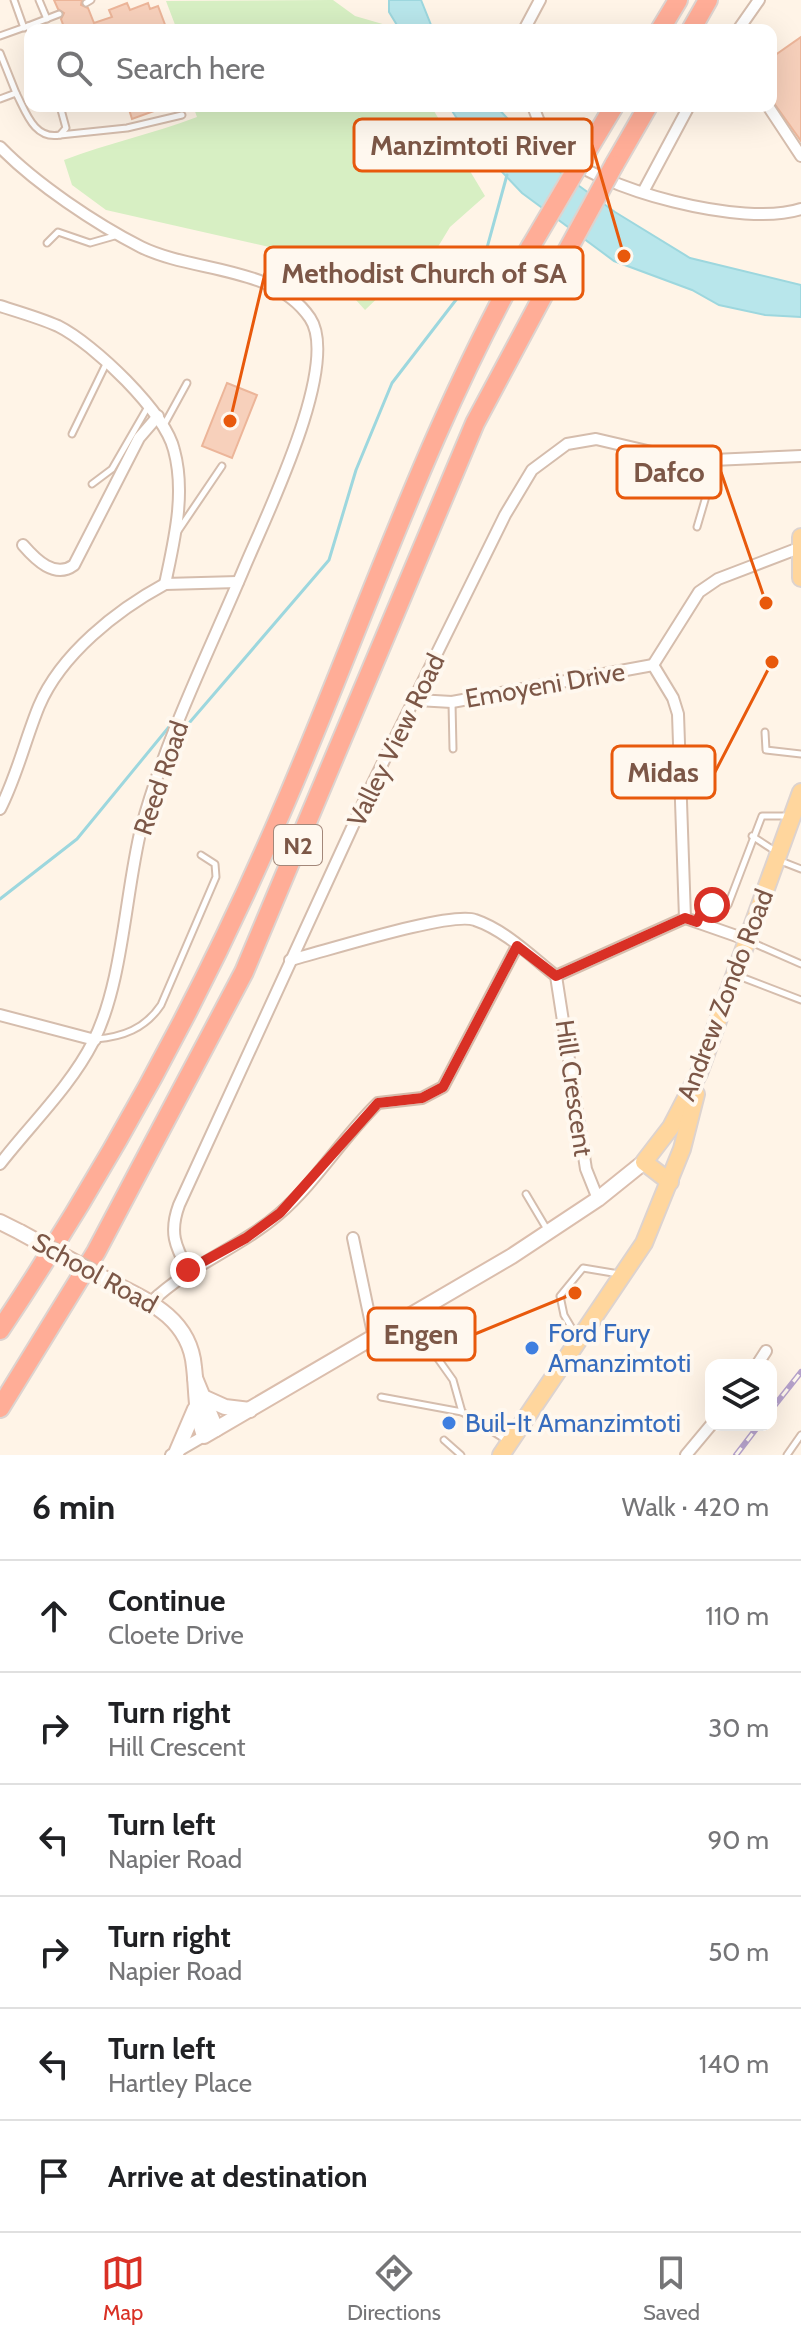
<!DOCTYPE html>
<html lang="en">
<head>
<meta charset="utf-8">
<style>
  :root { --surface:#fff; --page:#f6f6f6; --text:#202124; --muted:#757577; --line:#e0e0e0; --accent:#d93025 }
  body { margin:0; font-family:Cabin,sans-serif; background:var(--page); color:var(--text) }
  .controls { position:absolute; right:24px; bottom:24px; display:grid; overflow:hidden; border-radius:16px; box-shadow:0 8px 32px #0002 }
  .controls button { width:72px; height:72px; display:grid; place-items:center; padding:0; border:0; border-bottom:2px solid var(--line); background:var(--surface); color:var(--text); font:40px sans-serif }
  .stop { position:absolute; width:24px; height:24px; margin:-18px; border:6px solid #d93025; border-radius:50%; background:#fff }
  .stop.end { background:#d93025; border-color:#fff; box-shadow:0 2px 8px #0008 }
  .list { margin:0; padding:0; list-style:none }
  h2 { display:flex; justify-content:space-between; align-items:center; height:104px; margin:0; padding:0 32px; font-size:34px }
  h2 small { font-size:26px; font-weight:400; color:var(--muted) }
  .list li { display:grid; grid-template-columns:52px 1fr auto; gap:24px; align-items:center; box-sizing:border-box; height:112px; padding:0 32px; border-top:2px solid var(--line) }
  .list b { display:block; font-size:30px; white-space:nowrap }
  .list p { margin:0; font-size:26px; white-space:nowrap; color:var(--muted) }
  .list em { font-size:26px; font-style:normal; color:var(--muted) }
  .icon { flex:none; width:44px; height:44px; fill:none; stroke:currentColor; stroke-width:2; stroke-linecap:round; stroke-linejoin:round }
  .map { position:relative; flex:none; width:801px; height:1455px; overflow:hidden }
  .search { position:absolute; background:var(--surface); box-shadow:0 8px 32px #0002; left:24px; right:24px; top:24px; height:88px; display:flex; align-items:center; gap:20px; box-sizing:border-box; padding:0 28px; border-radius:16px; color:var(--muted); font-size:30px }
  .sheet { height:776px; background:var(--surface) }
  nav { display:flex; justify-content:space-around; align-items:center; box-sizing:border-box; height:112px; border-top:2px solid var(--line); background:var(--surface); font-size:22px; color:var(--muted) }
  nav a { display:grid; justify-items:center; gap:4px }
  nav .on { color:var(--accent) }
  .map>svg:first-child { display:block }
  .green { fill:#d7efc3 }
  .water { fill:#b8e6eb; stroke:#9dd7de; stroke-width:2 }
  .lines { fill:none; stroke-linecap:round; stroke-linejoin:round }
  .stream { stroke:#9dd7de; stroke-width:3 }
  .building { fill:#f7d0bb; stroke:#ecb599; stroke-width:2 }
  .lane-casing { stroke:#d5bdad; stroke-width:9 }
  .street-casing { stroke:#d5bdad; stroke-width:14 }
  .secondary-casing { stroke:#dbbead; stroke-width:18 }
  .primary-casing { stroke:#ddd3cf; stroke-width:20 }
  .highway-casing { stroke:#ddd3cf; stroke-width:22 }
  .lane { stroke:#fff; stroke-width:5 }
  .street { stroke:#fff; stroke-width:10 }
  .secondary { stroke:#fff; stroke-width:14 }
  .primary { stroke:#ffd69d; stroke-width:16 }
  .highway { stroke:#ffad97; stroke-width:18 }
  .rail-casing { stroke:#b6a2cb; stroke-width:6 }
  .rail { stroke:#fff8ef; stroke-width:3; stroke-dasharray:9; stroke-linecap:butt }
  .secondary-bridge-casing { stroke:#dbbead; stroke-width:18; stroke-linecap:butt }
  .highway-bridge-casing { stroke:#ddd3cf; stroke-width:22; stroke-linecap:butt }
  .secondary-bridge { stroke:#fff; stroke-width:14 }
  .highway-bridge { stroke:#ffad97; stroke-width:18 }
  .route { stroke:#d93025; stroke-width:10 }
  .shop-dot { fill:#3f7fe0; stroke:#fff8ef; stroke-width:3 }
  .labels { text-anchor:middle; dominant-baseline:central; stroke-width:8; stroke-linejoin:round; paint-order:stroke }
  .shield { fill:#fff8ef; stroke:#a38779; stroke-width:2 }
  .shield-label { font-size:24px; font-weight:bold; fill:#7c5747 }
  .street-label { font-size:26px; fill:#7c5747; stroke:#fff8ef }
  .shop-label { font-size:26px; fill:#366cbe; stroke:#fff8ef; text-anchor:start }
  .leader { fill:none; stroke:#e8590c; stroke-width:3 }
  .callout-dot { fill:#e8590c; stroke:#fff8ef; stroke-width:3 }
  .callout { fill:#fff8ef; stroke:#e8590c; stroke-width:3 }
  .callout-label { font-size:28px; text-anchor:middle; font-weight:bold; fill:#7c5747 }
</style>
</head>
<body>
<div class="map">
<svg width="801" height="1455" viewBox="0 0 801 1455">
  <rect width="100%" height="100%" fill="#fff4e7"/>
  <!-- green -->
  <g class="green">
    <polygon points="333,0 355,16 386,25 389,30 177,30 166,1"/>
    <path d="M 193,106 L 431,106 L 485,196 L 450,227 L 433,255 L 409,268 L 365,310 L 329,270 L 300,254 L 106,210 L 72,185 L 64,160 C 108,143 153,134 197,117 Z"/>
  </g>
  <!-- water -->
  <g class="water">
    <polygon points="389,0 421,0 433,30 400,30 389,12"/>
    <polygon points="449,106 496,106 549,164 615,212 690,258 801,285 801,317 765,315 719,305 692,290 614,261 522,193 468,136"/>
  </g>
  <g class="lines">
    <!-- stream -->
    <g class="stream">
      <polyline points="190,722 329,560 356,470 392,383 482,266 507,175"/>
      <polyline points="0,899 77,839 173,722"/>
    </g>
  </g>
  <!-- building -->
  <g class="building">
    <polygon points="54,0 82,0 81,5 88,8 94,23 112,17 109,10 127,3 130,10 148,3 150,9 158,6 167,30 65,30 61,19 64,13 58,9"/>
    <polygon points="801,37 801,141 771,99 771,58"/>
    <polygon points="128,106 164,106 165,107 132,119"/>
    <polygon points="227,383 257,395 232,458 202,446"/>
  </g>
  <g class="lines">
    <defs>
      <g id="lane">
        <polyline points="14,0 24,28"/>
        <polyline points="39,0 47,19"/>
        <polyline points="86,3 91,0"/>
        <polyline points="30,31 28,26 59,14"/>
        <polyline points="0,36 28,26"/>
        <polyline points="0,53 16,93"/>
        <path d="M 0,99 L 16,93 C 26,112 34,140 60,135 L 66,128 L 60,106"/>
        <polyline points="60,135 127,128 182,115"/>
        <polyline points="47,243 58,232 90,243 118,235"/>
        <polyline points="164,425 187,383"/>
        <polyline points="72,434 106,364"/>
        <polyline points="92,484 112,469 149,405"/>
        <polyline points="697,527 717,459"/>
        <polyline points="178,531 222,466"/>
        <polyline points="452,703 453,749"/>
        <polyline points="765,732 766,750 801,754"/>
        <polyline points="752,836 775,851"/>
        <polyline points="778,860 801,869"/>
        <polyline points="697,922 703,907 728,905 762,816 788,816"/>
        <polyline points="751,942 801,964"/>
        <polyline points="736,975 801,1000"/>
        <path d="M 96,1039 C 122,1037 145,1029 161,1005 L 216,877 L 215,864 L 201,855"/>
        <polyline points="526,1194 548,1231"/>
        <polyline points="409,1318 453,1380 462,1412"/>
        <polyline points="577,1337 564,1315 560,1296 583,1268 619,1274"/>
        <polyline points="381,1397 462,1412 506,1440"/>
        <polyline points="444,1440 461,1455"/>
        <polyline points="787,1455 801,1435"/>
      </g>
      <g id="street">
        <polyline points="524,30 540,0"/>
        <polyline points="738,30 759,0"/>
        <path d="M 533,106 C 539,122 544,137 556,149 C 598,190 745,228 801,209"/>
        <polyline points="768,106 801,156"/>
        <path d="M 0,147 C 36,184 96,224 141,247 C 194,273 274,265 310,318 C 341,364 266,516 245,566 C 209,652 165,739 141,829 C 125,894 123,983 93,1042 C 70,1087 31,1124 0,1164"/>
        <polyline points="643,192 689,106"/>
        <path d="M 0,306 C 19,312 40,318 58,326 C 94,344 165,412 174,450 C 186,494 174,541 165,584 L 238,582"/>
        <path d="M 23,545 C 36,560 55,579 74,565 L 139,438 L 158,416"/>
        <polyline points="653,665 673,698 678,714 685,918"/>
        <polyline points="653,665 699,592 718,579 799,548"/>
        <polyline points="417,700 452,702 653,665"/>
        <path d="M 0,809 C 17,776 25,740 39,706 C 61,654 117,610 165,584"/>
        <path d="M 290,960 C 323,952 450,911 475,920 C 505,930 532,957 556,976 L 586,1169 L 598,1199"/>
        <polyline points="556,976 685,918 748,940"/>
        <polyline points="0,1015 95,1040"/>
        <polyline points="353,1238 374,1338"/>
        <path d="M 188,1270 C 175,1246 169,1232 179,1205 L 367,795 L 505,515 L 532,470 L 567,444 L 596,439 L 690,461 L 801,456"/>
        <path d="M 151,1302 C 191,1264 238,1249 279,1214 C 316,1182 342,1138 378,1103 L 422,1098 L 443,1087 L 517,946"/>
        <polyline points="757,1365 766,1351"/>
        <polyline points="171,1455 204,1436"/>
        <polyline points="686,1455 711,1425"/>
      </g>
      <g id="secondary">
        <polyline points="0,1222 20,1232"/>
        <path d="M 111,1282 C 149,1301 190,1319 194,1367 C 197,1392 195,1411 204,1436 L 512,1256 L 598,1199 L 644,1162"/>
        <polyline points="195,1378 216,1429"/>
        <polyline points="205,1398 225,1407 250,1410"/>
        <polyline points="177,1451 195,1409"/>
      </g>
      <g id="primary">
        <polyline points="801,537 801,578"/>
        <polyline points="670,1182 644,1162 671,1127 699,1073 801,792"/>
        <polyline points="501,1455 644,1243 682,1149 696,1094"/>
      </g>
      <g id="highway">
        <polyline points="660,30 678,0"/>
        <polyline points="691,30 708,0"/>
        <polyline points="587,151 614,106"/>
        <polyline points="614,165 648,106"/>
        <path d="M 0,1330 C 110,1165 203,995 281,813 C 363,624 428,425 531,246"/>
        <polyline points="0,1408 96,1252 244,972 475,423 560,264"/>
      </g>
    </defs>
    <!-- lane casing -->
    <use href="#lane" class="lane-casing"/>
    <!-- street casing -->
    <use href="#street" class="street-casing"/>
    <!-- secondary casing -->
    <use href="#secondary" class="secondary-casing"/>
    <!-- primary casing -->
    <use href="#primary" class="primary-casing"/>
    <!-- highway casing -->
    <use href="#highway" class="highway-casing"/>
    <!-- lane -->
    <use href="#lane" class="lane"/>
    <!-- street -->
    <use href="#street" class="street"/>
    <!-- secondary -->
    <use href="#secondary" class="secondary"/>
    <!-- primary -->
    <use href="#primary" class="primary"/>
    <!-- highway -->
    <use href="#highway" class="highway"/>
    <defs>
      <g id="rail">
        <polyline points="771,1410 801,1372"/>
        <polyline points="736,1455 759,1425"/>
      </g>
    </defs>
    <!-- rail casing -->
    <use href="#rail" class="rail-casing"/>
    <!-- rail -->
    <use href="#rail" class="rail"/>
    <defs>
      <polyline id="secondary-bridge" points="20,1232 111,1282"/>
      <g id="highway-bridge">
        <polyline points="531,246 587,151"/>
        <polyline points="560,264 614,165"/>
      </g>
    </defs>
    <!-- secondary-bridge casing -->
    <use href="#secondary-bridge" class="secondary-bridge-casing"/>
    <!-- highway-bridge casing -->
    <use href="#highway-bridge" class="highway-bridge-casing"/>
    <!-- secondary-bridge -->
    <use href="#secondary-bridge" class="secondary-bridge"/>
    <!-- highway-bridge -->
    <use href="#highway-bridge" class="highway-bridge"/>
  </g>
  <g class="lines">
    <!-- route -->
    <polyline class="route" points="188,1270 246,1238 280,1213 378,1103 422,1098 443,1087 517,946 556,976 685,918 697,922 703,907 712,905"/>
  </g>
  <!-- markers -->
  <g class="shop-dot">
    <circle cx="532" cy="1348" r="8"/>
    <circle cx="449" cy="1423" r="8"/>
  </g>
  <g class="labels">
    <!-- shield labels -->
    <rect class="shield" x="274" y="825" width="48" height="40" rx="6"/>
    <g class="shield-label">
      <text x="298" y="845">N2</text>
    </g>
    <!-- street labels -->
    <g class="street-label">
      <text transform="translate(545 685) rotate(-10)">Emoyeni Drive</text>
      <text transform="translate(396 740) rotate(-64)">Valley View Road</text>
      <text transform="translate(161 778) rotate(-71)">Reed Road</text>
      <text transform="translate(725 995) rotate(-69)">Andrew Zondo Road</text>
      <text transform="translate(574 1088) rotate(82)">Hill Crescent</text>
      <text transform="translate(95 1273) rotate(29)">School Road</text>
    </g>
    <!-- shop labels -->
    <g class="shop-label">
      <text x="548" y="1333">Ford Fury<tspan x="548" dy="30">Amanzimtoti</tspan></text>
      <text x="465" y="1423">Buil-It Amanzimtoti</text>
    </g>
  </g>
  <!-- callouts -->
  <path class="leader" d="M624 256L592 145M230 421L265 273M766 603L721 472M772 662L715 772M575 1293L475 1334"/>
  <g class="callout-dot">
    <circle cx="624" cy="256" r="8"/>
    <circle cx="230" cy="421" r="8"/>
    <circle cx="766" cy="603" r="8"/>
    <circle cx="772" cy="662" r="8"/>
    <circle cx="575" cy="1293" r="8"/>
  </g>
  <g class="callout">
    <rect x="354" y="119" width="238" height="52" rx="8"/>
    <rect x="265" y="247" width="318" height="52" rx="8"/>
    <rect x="617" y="446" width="104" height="52" rx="8"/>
    <rect x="612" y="746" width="103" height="52" rx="8"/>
    <rect x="368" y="1308" width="107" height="52" rx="8"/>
  </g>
  <g class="callout-label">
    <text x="473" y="155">Manzimtoti River</text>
    <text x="424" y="283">Methodist Church of SA</text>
    <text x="669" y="482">Dafco</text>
    <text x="663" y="782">Midas</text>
    <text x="421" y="1344">Engen</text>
  </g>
</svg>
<div class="controls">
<button><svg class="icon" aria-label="layers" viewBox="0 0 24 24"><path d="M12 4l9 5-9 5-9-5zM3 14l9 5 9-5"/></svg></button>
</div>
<div class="stop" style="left:712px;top:905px"></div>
<div class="stop end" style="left:188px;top:1270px"></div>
<div class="search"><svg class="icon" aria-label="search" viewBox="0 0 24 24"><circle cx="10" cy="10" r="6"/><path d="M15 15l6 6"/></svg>Search here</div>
</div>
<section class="sheet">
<h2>6 min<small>Walk · 420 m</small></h2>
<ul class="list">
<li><svg class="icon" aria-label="ahead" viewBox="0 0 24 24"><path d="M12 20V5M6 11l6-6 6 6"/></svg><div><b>Continue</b><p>Cloete Drive</p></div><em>110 m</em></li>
<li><svg class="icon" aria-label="right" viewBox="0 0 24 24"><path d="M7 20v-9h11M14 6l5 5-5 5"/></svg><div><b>Turn right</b><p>Hill Crescent</p></div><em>30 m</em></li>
<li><svg class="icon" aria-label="left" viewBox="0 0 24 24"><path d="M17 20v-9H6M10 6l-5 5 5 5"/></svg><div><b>Turn left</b><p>Napier Road</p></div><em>90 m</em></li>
<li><svg class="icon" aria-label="right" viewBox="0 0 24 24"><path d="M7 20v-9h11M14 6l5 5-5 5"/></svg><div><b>Turn right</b><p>Napier Road</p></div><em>50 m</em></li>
<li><svg class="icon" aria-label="left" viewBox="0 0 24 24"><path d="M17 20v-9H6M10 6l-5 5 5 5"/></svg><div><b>Turn left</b><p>Hartley Place</p></div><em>140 m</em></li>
<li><svg class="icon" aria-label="arrive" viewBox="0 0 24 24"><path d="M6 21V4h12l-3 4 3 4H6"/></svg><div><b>Arrive at destination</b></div></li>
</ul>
</section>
<nav>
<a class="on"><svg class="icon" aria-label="map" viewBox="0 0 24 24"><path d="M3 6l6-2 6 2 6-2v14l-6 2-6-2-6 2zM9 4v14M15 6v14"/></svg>Map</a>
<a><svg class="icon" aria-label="directions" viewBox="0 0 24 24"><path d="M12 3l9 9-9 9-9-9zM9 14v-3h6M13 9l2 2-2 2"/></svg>Directions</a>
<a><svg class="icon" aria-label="saved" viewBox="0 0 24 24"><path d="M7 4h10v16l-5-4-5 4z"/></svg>Saved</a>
</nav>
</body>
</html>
